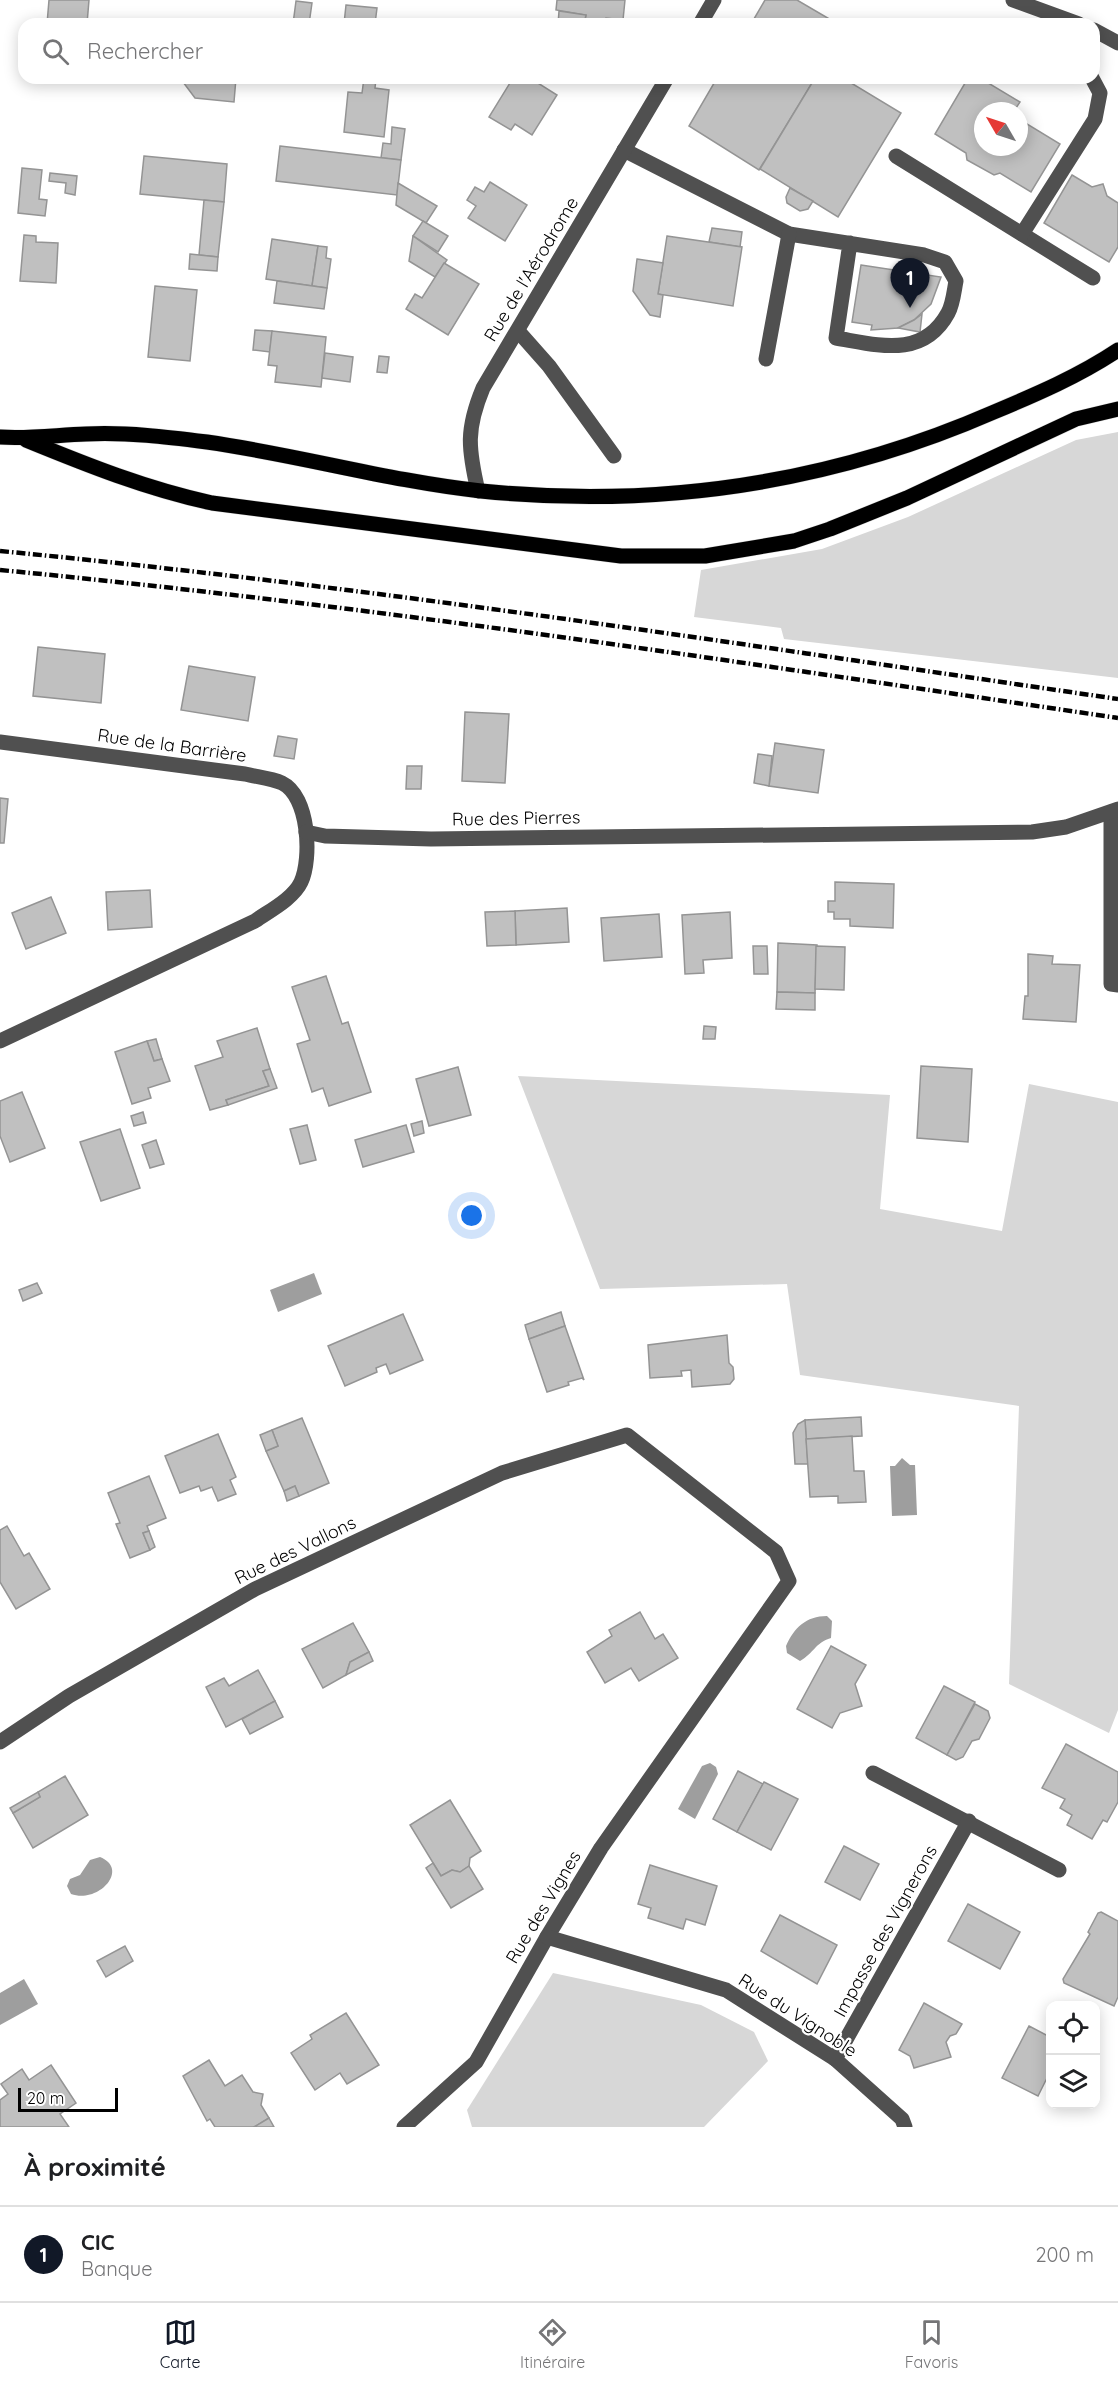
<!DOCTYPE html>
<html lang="fr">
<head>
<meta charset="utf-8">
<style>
  :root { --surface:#fff; --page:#f2f2f2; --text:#202124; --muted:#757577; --line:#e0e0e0; --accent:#111827 }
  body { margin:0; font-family:Quicksand,sans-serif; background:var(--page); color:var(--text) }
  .controls { position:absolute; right:18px; bottom:18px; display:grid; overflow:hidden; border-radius:12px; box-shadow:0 3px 15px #0003 }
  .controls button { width:54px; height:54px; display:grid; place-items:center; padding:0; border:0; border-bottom:2px solid var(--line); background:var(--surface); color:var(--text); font:30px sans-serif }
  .compass { position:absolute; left:974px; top:102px; width:54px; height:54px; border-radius:50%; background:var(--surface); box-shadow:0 3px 15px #0003; rotate:309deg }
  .scale { position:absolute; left:18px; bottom:15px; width:100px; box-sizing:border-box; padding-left:6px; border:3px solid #000; border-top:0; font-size:16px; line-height:21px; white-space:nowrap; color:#000; -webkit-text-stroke:4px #fff; paint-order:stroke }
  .you { position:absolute; left:472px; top:1216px; width:21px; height:21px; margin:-15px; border:4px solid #fff; border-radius:50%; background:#1a73e8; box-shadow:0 0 0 9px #1a73e833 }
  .badge { display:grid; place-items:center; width:39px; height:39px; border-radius:50%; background:var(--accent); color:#fff; font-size:20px; font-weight:700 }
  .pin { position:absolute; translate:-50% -50px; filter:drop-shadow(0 2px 3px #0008) }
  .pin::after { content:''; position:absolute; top:32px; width:21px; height:18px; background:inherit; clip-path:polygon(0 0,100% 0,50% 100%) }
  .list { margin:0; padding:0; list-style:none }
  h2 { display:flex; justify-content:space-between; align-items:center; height:78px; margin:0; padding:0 24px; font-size:26px }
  h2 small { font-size:20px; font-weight:400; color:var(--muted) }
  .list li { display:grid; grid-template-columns:39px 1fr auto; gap:18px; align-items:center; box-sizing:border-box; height:96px; padding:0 24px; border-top:2px solid var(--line) }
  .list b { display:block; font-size:22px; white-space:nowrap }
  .list p { margin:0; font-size:20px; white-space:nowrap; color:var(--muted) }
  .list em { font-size:20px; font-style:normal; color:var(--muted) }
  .icon { flex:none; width:33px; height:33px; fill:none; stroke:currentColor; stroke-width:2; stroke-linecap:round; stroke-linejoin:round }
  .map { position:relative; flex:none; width:1118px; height:2127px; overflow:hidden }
  .search { position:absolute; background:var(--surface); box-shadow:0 3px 15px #0003; left:18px; right:18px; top:18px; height:66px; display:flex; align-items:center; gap:15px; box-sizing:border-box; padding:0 21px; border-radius:18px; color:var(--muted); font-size:22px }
  .sheet { height:174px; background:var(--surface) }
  nav { display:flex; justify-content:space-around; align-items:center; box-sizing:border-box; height:84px; border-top:2px solid var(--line); background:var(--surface); font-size:16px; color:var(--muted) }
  nav a { display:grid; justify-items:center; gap:3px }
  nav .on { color:var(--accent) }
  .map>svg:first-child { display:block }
  .green { fill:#d7d7d7 }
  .water { fill:#9e9e9e }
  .building { fill:#c0c0c0; stroke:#949494; stroke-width:1.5 }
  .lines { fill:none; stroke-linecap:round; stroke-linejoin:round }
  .major-casing { stroke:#dbdbdb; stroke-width:16 }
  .minor { stroke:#505050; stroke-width:15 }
  .major { stroke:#000; stroke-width:15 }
  .rail { stroke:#000; stroke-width:4.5; stroke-dasharray:9 3 1.5 3; stroke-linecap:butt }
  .labels { text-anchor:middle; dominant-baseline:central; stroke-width:4.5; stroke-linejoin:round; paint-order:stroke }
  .street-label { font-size:18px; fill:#000; stroke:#fff }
</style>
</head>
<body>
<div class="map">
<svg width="1118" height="2127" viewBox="0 0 1118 2127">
  <rect width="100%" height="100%" fill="#fff"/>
  <!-- green -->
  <g class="green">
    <polygon points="1118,432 1118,678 784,639 781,628 694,617 701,570 822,549 908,517 1076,440"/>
    <polygon points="518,1076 890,1095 880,1209 1002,1231 1029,1084 1118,1102 1118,1710 1109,1733 1009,1684 1019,1406 800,1375 787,1284 600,1289"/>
    <polygon points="553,1973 701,2005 754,2032 768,2061 704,2127 472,2127 467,2110"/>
  </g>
  <!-- water -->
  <g class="water">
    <polygon points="314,1273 322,1294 278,1312 270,1290"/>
    <polygon points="902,1458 910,1465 915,1465 917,1515 892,1516 890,1466 895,1466"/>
    <path d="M 827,1616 L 832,1621 L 831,1638 C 815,1643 814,1653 800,1661 L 787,1653 L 786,1646 C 794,1628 806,1616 827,1616 Z"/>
    <polygon points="710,1763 716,1767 718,1774 695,1819 678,1809 702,1766"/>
    <path d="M 100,1857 C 130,1869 99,1904 71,1894 L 67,1886 L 70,1879 L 80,1875 L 90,1860 Z"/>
    <polygon points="24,1979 38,2004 0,2025 0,1993"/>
  </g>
  <!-- building -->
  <g class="building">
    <polygon points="49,0 89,0 87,24 47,24"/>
    <polygon points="557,0 625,0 623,20 606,18 606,24 584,24 586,15 556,10"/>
    <polygon points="765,0 797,0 838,24 751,24"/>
    <polygon points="296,1 312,3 309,24 293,24"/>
    <polygon points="346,5 377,8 375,24 344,24"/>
    <polygon points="559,11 586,15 584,24 558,24"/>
    <polygon points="180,78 236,78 234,102 195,98"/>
    <polygon points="364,78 376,79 375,88 389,90 384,137 344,132 348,92 362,93"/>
    <polygon points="513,78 530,78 557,95 532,135 515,124 511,130 489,117"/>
    <polygon points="717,78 815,78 759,170 689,126"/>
    <polygon points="815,78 843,78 901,113 838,217 760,169"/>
    <polygon points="968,78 980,78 1020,102 1014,111 983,111 983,147 1019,147 1019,119 1060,144 1031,192 1000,173 994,175 967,160 966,153 935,134"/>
    <polygon points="392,127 405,129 401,160 381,158 383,143 391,144"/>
    <polygon points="280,146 401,160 397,195 276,181"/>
    <polygon points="144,156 227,164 224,202 140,194"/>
    <polygon points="22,168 42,170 39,199 47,200 45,216 18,213"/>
    <polygon points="50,173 77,176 75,195 65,193 66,183 49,181"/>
    <polygon points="1072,175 1092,187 1103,184 1107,196 1118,203 1118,247 1109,262 1044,223"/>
    <polygon points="490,182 527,205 505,241 468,218 476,206 467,200 475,187 484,192"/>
    <polygon points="398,183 437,206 426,223 396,205"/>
    <polygon points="790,188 813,201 808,209 800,211 787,203 786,197"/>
    <polygon points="204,200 224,202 218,257 199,255"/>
    <polygon points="423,221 448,236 438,252 413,236"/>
    <polygon points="712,228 742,232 740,247 709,242"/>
    <polygon points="24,235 36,236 36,242 58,243 56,283 20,281"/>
    <polygon points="413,236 447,260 435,277 409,261"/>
    <polygon points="667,236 742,247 733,306 658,294"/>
    <polygon points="272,239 318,246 312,286 266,279"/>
    <polygon points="318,246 327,247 326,258 331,259 327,288 312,286"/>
    <polygon points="190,254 218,257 217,271 189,269"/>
    <polygon points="637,259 663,263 658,294 663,295 660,317 650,315 633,291"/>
    <polygon points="444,263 479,284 448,335 406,309 415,294 422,298"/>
    <polygon points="861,265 941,277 931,304 914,320 898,328 871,330 872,325 852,322"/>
    <polygon points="277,281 327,288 324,309 274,303"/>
    <polygon points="155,286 197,290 190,361 148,357"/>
    <polygon points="922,314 920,332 898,328 914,320"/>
    <polygon points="255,330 272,331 270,352 253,350"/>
    <polygon points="272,331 326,337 321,387 275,382 277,366 268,365"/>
    <polygon points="325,353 353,357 350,382 322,378"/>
    <polygon points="379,356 389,357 387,373 377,372"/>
    <polygon points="38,647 105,654 101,703 33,696"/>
    <polygon points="189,666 255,677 248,721 181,710"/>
    <polygon points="465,712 509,714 505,783 462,781"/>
    <polygon points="278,736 297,739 294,759 274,756"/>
    <polygon points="775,743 824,750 818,793 769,786"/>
    <polygon points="758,754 772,756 769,786 754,783"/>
    <polygon points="407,766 422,766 421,789 406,789"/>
    <polygon points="0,798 8,799 4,843 0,843"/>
    <polygon points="835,882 894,884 893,928 850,926 850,919 834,919 834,912 828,912 828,901 835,901"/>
    <polygon points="150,890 152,927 108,930 106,892"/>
    <polygon points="51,897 66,933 26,949 12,913"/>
    <polygon points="567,908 569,942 516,945 515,911"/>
    <polygon points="515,911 516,945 487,946 485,912"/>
    <polygon points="730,912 732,958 703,960 704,973 685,974 682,915"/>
    <polygon points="659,914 662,957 604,961 601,918"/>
    <polygon points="778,943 817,945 815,993 777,992"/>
    <polygon points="753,946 767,946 768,974 754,974"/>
    <polygon points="816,946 845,947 844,990 815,989"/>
    <polygon points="1028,954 1053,956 1052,964 1080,965 1076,1022 1023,1019 1025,996 1028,996"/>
    <polygon points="326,976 342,1024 348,1022 371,1092 329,1106 323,1088 312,1092 297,1044 310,1040 292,987"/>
    <polygon points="777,992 815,993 815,1010 776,1009"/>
    <polygon points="704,1026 716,1027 715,1039 703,1039"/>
    <polygon points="257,1028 270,1069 263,1071 269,1086 226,1100 228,1105 210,1110 195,1066 223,1057 217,1041"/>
    <polygon points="156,1039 162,1059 154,1061 147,1041"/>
    <polygon points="147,1041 154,1061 162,1059 170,1081 148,1088 151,1098 132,1104 115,1052"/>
    <polygon points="921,1066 972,1069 968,1142 917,1138"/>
    <polygon points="458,1067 471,1115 429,1126 416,1079"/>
    <polygon points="270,1069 277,1088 228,1105 226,1100 269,1086 263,1071"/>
    <polygon points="22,1092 45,1148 10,1162 0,1136 0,1101"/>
    <polygon points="143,1112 146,1123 134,1126 131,1116"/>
    <polygon points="422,1121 424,1133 414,1136 411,1124"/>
    <polygon points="307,1125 316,1160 300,1164 290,1129"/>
    <polygon points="406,1125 414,1152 363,1167 355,1140"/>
    <polygon points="120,1129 140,1188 101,1201 80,1142"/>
    <polygon points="156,1140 164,1164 150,1168 142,1145"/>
    <polygon points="37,1283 42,1293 23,1301 19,1290"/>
    <polygon points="561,1312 565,1326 529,1339 525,1325"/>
    <polygon points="403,1314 423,1360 390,1374 386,1364 376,1368 377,1372 345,1386 328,1346"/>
    <polygon points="565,1326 584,1380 582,1378 568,1382 569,1385 547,1392 529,1339"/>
    <polygon points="727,1335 729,1363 733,1367 734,1379 730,1384 692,1387 691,1370 681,1371 682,1376 650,1378 648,1345"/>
    <polygon points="861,1417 862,1436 806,1439 805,1420"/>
    <polygon points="302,1418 329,1483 299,1496 295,1486 284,1491 266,1451 278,1446 272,1430"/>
    <polygon points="805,1420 808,1464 795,1464 793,1433 798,1424"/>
    <polygon points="272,1430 278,1446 266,1451 260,1435"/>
    <polygon points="218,1434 236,1477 230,1480 236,1494 218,1501 212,1487 201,1491 199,1486 180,1493 165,1456"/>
    <polygon points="852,1436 854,1471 864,1471 866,1502 838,1503 838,1496 810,1497 806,1439"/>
    <polygon points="149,1476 166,1518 147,1526 149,1531 143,1533 150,1550 130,1558 116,1524 120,1523 108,1493"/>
    <polygon points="295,1486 299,1496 287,1501 284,1491"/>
    <polygon points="7,1526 24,1556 29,1553 50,1589 16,1609 0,1582 0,1530"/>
    <polygon points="149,1531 155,1547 150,1550 143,1533"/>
    <polygon points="640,1612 655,1639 663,1634 678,1658 639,1681 631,1668 605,1683 587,1652 612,1636 609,1630"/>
    <polygon points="353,1623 369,1652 350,1662 346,1675 323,1688 302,1649"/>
    <polygon points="831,1646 866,1665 855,1684 862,1706 840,1713 832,1728 797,1709"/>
    <polygon points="369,1652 373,1661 346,1675 350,1662"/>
    <polygon points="258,1670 275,1701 226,1727 206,1687 224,1678 229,1686"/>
    <polygon points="944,1686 975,1702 947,1755 916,1738"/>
    <polygon points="275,1701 283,1717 250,1734 242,1719"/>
    <polygon points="975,1704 988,1711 990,1718 979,1739 972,1741 963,1757 956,1760 947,1755"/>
    <polygon points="1066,1744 1118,1772 1118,1802 1107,1822 1103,1820 1092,1839 1067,1825 1072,1815 1060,1808 1065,1799 1042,1788"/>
    <polygon points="738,1771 763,1784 737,1832 713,1819"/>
    <polygon points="65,1776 88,1815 33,1848 13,1813 40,1797 38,1792"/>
    <polygon points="764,1782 798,1799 771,1850 737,1832"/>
    <polygon points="38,1792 40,1797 13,1813 10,1808"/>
    <polygon points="450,1800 481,1851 470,1858 469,1866 460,1872 452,1870 441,1876 410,1825"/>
    <polygon points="844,1846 879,1864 860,1900 825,1882"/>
    <polygon points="433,1863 441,1876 452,1870 460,1872 469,1866 483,1889 451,1908 426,1868"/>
    <polygon points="650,1865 717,1886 705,1925 686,1919 683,1929 648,1918 651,1908 638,1904"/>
    <polygon points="968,1904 1020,1932 1000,1969 948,1941"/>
    <polygon points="1101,1912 1118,1921 1118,1997 1114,2006 1064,1983 1063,1979 1090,1934 1088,1932 1098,1913"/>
    <polygon points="780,1915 837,1945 817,1984 761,1951"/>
    <polygon points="125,1946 133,1961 106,1977 97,1961"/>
    <polygon points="924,2003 962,2024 956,2034 950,2036 946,2042 951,2057 914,2068 910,2056 899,2050"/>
    <polygon points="346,2013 379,2065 347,2084 340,2073 315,2090 291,2053 312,2039 310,2035"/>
    <polygon points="1029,2026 1050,2037 1050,2080 1047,2078 1038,2096 1002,2078"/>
    <polygon points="209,2060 225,2086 242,2075 253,2092 263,2094 261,2105 269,2118 254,2127 215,2127 210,2119 207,2121 183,2076"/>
    <polygon points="51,2065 76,2103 60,2114 69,2127 0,2127 0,2100 8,2094 1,2084 22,2069 29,2080"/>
    <polygon points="269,2118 274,2127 254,2127"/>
  </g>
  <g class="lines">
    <defs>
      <g id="major">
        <path d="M 0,437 C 29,439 57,435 86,434 C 127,432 167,437 207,442 C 299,455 389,481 481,491 C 660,509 829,484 994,412 C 1037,394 1079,376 1118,350"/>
        <path d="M 26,440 C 87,465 147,489 212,503 L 621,556 L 705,556 L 794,541 L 830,529 L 907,498 L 1076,419 L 1118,409"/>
      </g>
    </defs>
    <!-- major casing -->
    <use href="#major" class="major-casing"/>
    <!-- minor -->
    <g class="minor">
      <polyline points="1013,0 1079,24"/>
      <polyline points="700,24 714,0"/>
      <polyline points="1094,30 1118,43"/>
      <path d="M 624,150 L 789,234 L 924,255 L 945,262 L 956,281 C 954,291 953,304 948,313 C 923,359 878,345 836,338 L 850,243"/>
      <polyline points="896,156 1093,278"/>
      <polyline points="1022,234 1095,119 1100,93 1092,78"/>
      <polyline points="518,331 549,366 614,456"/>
      <polyline points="766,359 789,234"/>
      <path d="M 478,491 C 468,448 466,429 483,388 L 667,78"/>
      <path d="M 0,742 L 245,774 C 257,777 271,778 282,783 C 309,796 312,858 301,882 C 293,899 269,911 255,921 L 0,1041"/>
      <polyline points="1111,812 1111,984 1118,985"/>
      <polyline points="306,832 325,836 431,839 1032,832 1066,827 1118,809"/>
      <polyline points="0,1742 69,1696 255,1589 502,1473 627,1435 776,1552 789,1581 601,1848 547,1937 476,2062 404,2127"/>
      <polyline points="873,1773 1059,1870"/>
      <polyline points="547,1937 726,1990 835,2059 902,2119 905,2127"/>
      <polyline points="835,2059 969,1821"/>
    </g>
    <!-- major -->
    <use href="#major" class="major"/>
    <!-- rail -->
    <g class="rail">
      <path d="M 0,551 C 374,587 746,645 1118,699"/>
      <path d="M 0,570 C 374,606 746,663 1118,718"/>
    </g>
  </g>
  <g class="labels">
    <!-- street labels -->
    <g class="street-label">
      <text transform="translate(531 269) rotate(-59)">Rue de l'Aérodrome</text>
      <text transform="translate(172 745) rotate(8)">Rue de la Barrière</text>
      <text transform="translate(516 818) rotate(-1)">Rue des Pierres</text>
      <text transform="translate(295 1550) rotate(-26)">Rue des Vallons</text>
      <text transform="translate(543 1907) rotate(-59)">Rue des Vignes</text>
      <text transform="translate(885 1931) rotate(-61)">Impasse des Vignerons</text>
      <text transform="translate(798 2015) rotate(33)">Rue du Vignoble</text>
    </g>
  </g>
</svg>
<div class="controls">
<button><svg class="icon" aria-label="locate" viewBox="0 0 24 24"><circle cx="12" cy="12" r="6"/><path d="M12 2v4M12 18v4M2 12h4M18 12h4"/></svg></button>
<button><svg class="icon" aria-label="layers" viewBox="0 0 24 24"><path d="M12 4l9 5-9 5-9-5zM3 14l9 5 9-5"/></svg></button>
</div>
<svg class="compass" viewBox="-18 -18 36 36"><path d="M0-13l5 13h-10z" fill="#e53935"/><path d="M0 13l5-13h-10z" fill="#757577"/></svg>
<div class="scale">20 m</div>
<div class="you"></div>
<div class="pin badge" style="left:910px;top:308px">1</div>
<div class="search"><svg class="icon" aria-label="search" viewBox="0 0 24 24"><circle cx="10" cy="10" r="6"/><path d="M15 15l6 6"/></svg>Rechercher</div>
</div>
<section class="sheet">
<h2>À proximité<small></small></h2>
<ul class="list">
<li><span class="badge">1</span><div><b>CIC</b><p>Banque</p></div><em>200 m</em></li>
</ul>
</section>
<nav>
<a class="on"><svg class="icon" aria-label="map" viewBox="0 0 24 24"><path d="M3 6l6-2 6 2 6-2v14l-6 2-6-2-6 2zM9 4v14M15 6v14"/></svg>Carte</a>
<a><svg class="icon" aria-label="directions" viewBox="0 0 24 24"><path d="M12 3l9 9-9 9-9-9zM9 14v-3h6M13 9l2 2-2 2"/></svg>Itinéraire</a>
<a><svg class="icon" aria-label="saved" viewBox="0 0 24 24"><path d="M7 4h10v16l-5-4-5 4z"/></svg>Favoris</a>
</nav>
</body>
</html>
